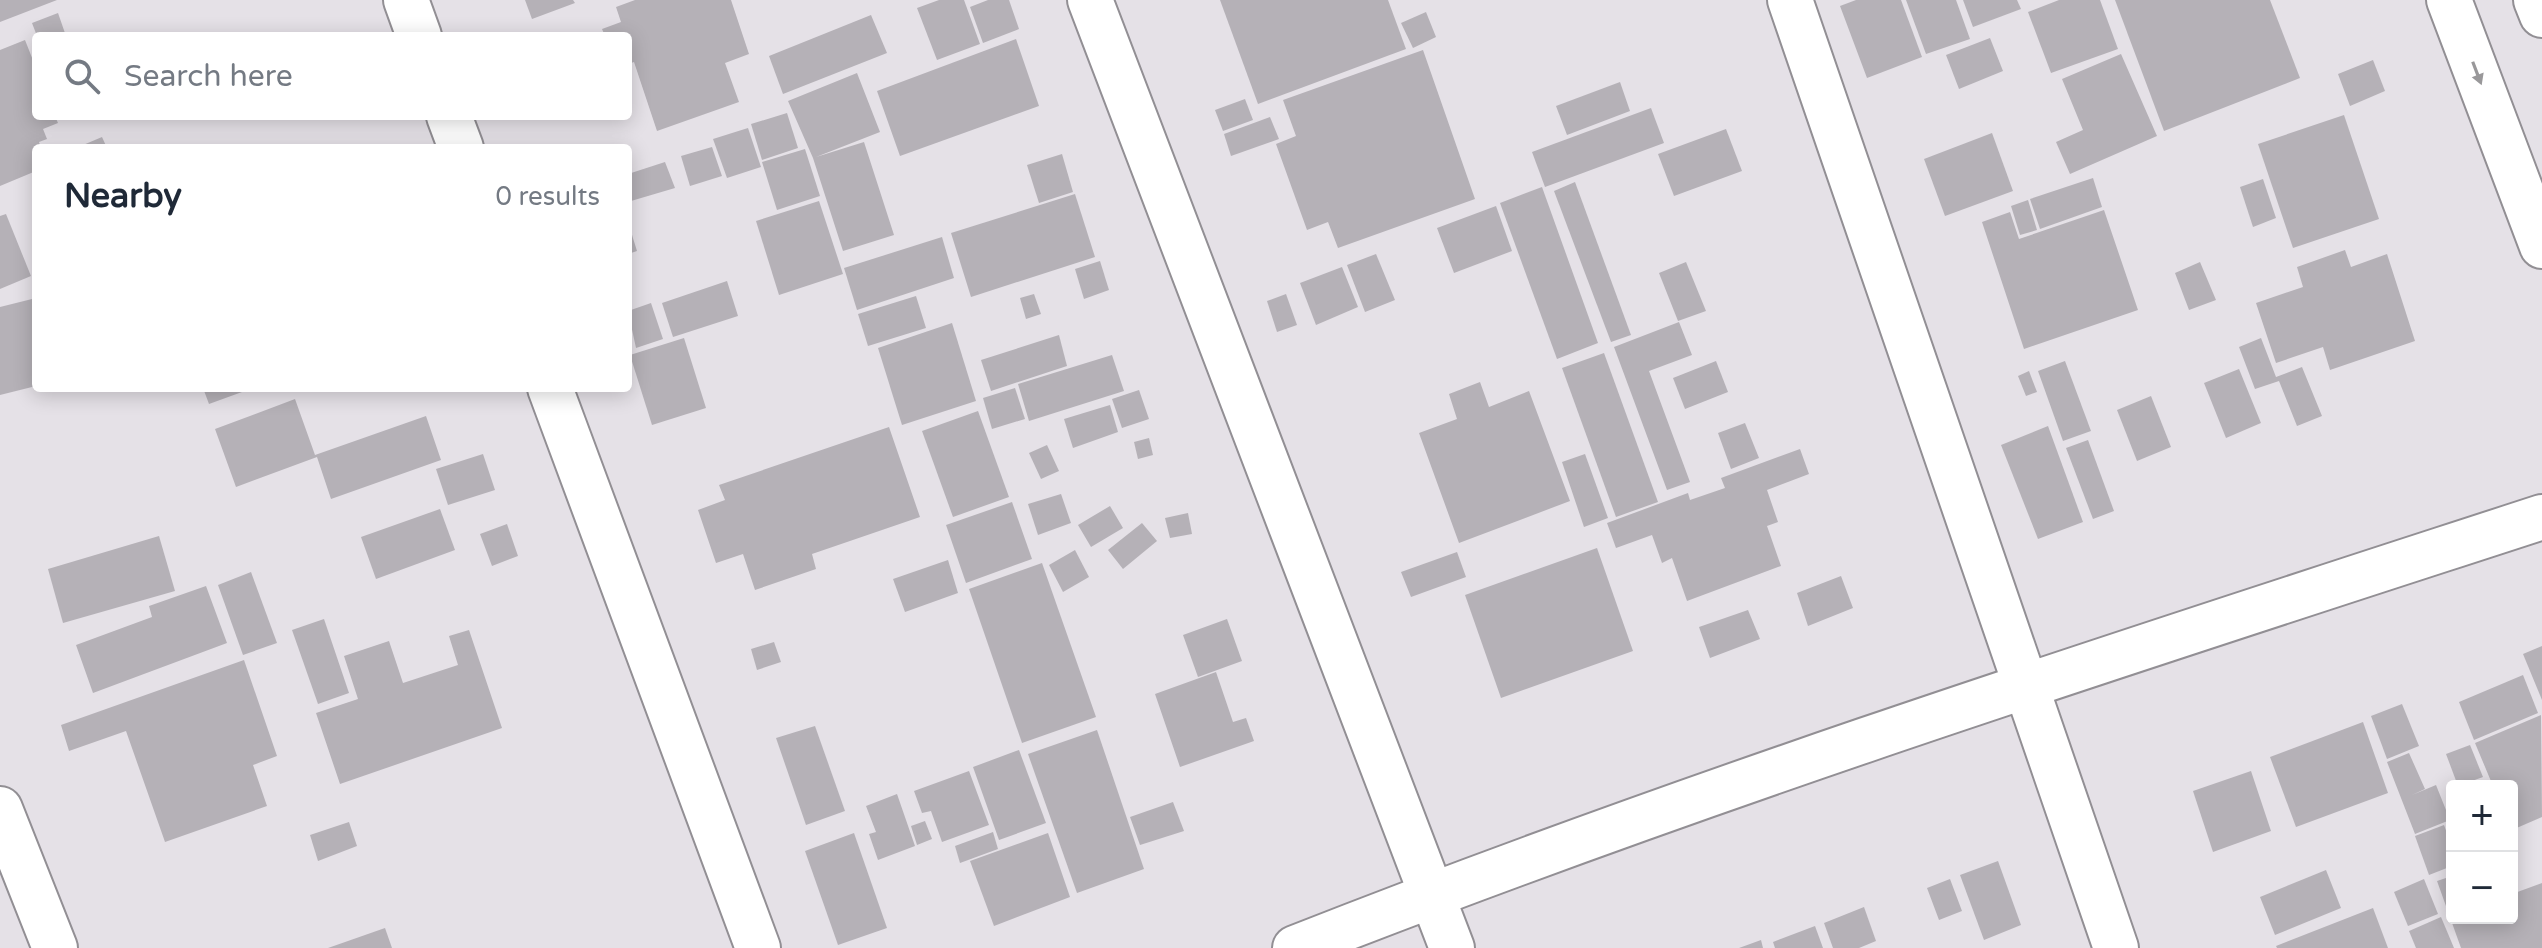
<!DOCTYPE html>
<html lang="en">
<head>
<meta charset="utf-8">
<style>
  :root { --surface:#fff; --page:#f6f6f7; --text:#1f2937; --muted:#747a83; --line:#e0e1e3 }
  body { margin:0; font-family:"Varela Round",sans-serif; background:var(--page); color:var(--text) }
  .controls { position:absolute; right:24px; bottom:24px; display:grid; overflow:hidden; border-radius:8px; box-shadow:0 4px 20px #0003 }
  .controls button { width:72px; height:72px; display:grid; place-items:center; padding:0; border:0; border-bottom:2px solid var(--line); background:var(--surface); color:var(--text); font:40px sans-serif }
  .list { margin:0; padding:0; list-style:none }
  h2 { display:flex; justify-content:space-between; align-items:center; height:104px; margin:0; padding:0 32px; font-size:34px }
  h2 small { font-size:26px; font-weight:400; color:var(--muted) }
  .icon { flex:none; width:44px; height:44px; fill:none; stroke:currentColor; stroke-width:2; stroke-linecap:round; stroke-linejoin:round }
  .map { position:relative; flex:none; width:2542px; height:948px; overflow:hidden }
  .search { position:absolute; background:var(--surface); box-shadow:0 4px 20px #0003; left:32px; top:32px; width:600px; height:88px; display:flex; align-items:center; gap:20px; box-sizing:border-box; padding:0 28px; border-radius:8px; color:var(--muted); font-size:30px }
  .panel { position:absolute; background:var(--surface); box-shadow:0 4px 20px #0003; left:32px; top:144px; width:600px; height:248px; border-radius:8px }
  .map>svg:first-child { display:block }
  .building { fill:#b5b1b7 }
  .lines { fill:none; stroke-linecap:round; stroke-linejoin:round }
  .street-casing { stroke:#928f94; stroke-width:48 }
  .secondary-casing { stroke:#928f94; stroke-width:48 }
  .street { stroke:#fff; stroke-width:44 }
  .secondary { stroke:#fff; stroke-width:44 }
  .oneway { fill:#99989a }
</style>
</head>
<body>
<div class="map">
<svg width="2542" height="948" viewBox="0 0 2542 948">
  <rect width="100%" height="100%" fill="#e5e1e7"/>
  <!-- building -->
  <g class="building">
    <polygon points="0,0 57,0 0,22"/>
    <polygon points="525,0 573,0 575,3 532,19"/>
    <polygon points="635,0 731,0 749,54 725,63 739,102 657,131 634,62 628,64 628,36 605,36 602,29 621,22 616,7"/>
    <polygon points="939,0 964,0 980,44 937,60 917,8"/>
    <polygon points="988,0 1009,0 1019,29 983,43 970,7"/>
    <polygon points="1220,0 1388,0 1406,49 1258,104"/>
    <polygon points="1856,0 1901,0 1922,57 1867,78 1840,6"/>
    <polygon points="1906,0 1956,0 1970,39 1926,54"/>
    <polygon points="1963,0 2017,0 2021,9 1973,27"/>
    <polygon points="2059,0 2100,0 2118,49 2051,73 2028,12"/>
    <polygon points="2115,0 2270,0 2300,78 2164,131"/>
    <polygon points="1426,12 1436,37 1413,48 1401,23"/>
    <polygon points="58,13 66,36 37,36 32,23"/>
    <polygon points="871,15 887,53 783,94 769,56"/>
    <polygon points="1990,38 2003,71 1959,89 1946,55"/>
    <polygon points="1016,39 1039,106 900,156 877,91"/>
    <polygon points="25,40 36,68 36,116 55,116 58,123 43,129 47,139 39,142 41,148 36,148 36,171 0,186 0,50"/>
    <polygon points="1423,50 1475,199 1338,248 1328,222 1307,230 1276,144 1296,136 1283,100"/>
    <polygon points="2121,54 2157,136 2070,174 2056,142 2083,130 2062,79"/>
    <polygon points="2373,60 2385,91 2350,106 2338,74"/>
    <polygon points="857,73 880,132 816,157 864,142 894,235 843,251 813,158 788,101"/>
    <polygon points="1620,82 1630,111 1567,135 1556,106"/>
    <polygon points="1245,99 1253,120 1223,131 1215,110"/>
    <polygon points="1651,108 1664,143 1545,187 1532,152"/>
    <polygon points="787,113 798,148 762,160 751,124"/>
    <polygon points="2344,115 2379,219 2293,248 2258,144"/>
    <polygon points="1270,117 1279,139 1231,156 1224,134"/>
    <polygon points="748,128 761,167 727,178 713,139"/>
    <polygon points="1726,129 1742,171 1674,196 1658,154"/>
    <polygon points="1992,133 2013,191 1945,216 1924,159"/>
    <polygon points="102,137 107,148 76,148"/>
    <polygon points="712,147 722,176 690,186 681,156"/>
    <polygon points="805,149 820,196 777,210 762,162"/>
    <polygon points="1062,154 1073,192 1039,203 1027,165"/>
    <polygon points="665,162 675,188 631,201 628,174"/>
    <polygon points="2093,178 2102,207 2040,229 2030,199"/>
    <polygon points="2263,179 2276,218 2253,227 2240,187"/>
    <polygon points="1575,182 1631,335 1611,342 1554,191"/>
    <polygon points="1542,187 1598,343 1557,359 1500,203"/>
    <polygon points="1075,194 1095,257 971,297 951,233"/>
    <polygon points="2028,200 2037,230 2020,235 2011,206"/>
    <polygon points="819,201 843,274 779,295 756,221"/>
    <polygon points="1496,206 1512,251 1454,273 1437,228"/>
    <polygon points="2104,210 2138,310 2024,349 1982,222 2010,212 2019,239"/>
    <polygon points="6,214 31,276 0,289 0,216"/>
    <polygon points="628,222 637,251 628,254"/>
    <polygon points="942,237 954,278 857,310 844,268"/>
    <polygon points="2345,250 2351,267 2387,254 2415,341 2330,370 2323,347 2276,363 2256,303 2303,287 2297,267"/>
    <polygon points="1376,254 1395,300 1365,312 1347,265"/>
    <polygon points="1100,261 1109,290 1084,299 1075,269"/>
    <polygon points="1686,262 1706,311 1678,321 1659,273"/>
    <polygon points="2200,262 2216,300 2189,310 2175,273"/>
    <polygon points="1342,267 1358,307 1316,325 1300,283"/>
    <polygon points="727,281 738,316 673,337 662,303"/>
    <polygon points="1034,294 1041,314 1026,319 1020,298"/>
    <polygon points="1286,294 1297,325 1277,332 1267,301"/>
    <polygon points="916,296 926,328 868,346 858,314"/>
    <polygon points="36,298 36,386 0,395 0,307"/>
    <polygon points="651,303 663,339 636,348 628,311"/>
    <polygon points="1679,322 1692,355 1649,371 1690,482 1667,490 1614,347"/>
    <polygon points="952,323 976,401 902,425 878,348"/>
    <polygon points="1059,335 1067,366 991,391 981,360"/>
    <polygon points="684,338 706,408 652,425 630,355"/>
    <polygon points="2261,338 2276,377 2302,367 2322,416 2297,426 2279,381 2255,389 2239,347"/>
    <polygon points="1604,353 1658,502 1616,517 1562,368"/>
    <polygon points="1112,355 1124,391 1029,421 1018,384"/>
    <polygon points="1716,361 1728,392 1685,409 1673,378"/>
    <polygon points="2065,361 2091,431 2063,441 2038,371"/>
    <polygon points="2239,369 2261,423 2226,438 2204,383"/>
    <polygon points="2029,371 2037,392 2026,396 2018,376"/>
    <polygon points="1480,382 1489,407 1529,391 1570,501 1459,543 1419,433 1457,419 1449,394"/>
    <polygon points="203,388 253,388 209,404"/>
    <polygon points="1015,388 1025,419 992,429 983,398"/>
    <polygon points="1139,390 1149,419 1122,428 1112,399"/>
    <polygon points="2151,396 2171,447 2137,461 2117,410"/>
    <polygon points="295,399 315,455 426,416 441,460 331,499 317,457 236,487 215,429"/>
    <polygon points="1110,405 1118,432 1073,448 1064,419"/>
    <polygon points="978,411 1009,497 953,517 922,431"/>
    <polygon points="1745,423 1759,458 1731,469 1718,433"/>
    <polygon points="2048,426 2083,522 2038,539 2001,445"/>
    <polygon points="889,427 920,517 812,554 816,569 755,590 743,554 716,563 698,510 725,500 719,485"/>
    <polygon points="1149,438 1153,455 1138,459 1134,442"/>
    <polygon points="2088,440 2114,511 2093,519 2066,448"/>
    <polygon points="1047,445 1059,471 1041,479 1029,453"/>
    <polygon points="1800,449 1809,474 1767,490 1778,522 1767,526 1781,566 1687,601 1672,558 1662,563 1652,535 1616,548 1607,523 1688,493 1690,500 1725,488 1721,478"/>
    <polygon points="483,454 495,490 448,505 436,469"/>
    <polygon points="1585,454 1608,518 1584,527 1562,462"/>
    <polygon points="1061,494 1071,523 1038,535 1028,504"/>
    <polygon points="1012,502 1032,559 966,583 946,525"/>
    <polygon points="1110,506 1123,528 1091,547 1078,525"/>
    <polygon points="440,509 455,550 376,579 361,537"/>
    <polygon points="1188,513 1192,534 1170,538 1165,518"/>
    <polygon points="1142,523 1157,541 1123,569 1108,550"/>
    <polygon points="507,524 518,556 492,566 480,534"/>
    <polygon points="159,536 175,591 63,623 48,569"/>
    <polygon points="1597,548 1633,651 1501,698 1465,595"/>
    <polygon points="1075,550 1089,577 1063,592 1049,565"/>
    <polygon points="1457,552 1466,577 1411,597 1401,572"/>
    <polygon points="948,560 958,593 905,612 893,579"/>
    <polygon points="1042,563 1096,717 1022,743 969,589"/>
    <polygon points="251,572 277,643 243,655 218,585"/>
    <polygon points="1841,576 1853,608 1808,626 1797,593"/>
    <polygon points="206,586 227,643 93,693 76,645 152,617 149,606"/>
    <polygon points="1748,610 1760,639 1710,658 1699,627"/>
    <polygon points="324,619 349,693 318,704 292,630"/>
    <polygon points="1227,619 1242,661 1198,677 1183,635"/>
    <polygon points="469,630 502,728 340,784 316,713 358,699 344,656 389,641 403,683 458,665 449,636"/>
    <polygon points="774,642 781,662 757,670 751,649"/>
    <polygon points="2542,646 2542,700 2523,654"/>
    <polygon points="244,660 277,756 253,765 267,806 165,842 126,731 69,751 61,725"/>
    <polygon points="1216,672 1233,722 1246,718 1254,741 1180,767 1155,694"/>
    <polygon points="2523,675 2538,713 2474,740 2459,702"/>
    <polygon points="2402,704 2419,746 2387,759 2371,716"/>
    <polygon points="2541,715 2542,817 2512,830 2512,786 2493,786 2475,743"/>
    <polygon points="2363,722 2388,793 2296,827 2270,757"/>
    <polygon points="815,726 845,811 806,825 776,738"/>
    <polygon points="1097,730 1144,869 1077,893 1028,754"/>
    <polygon points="2470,745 2483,777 2458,786 2446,754"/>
    <polygon points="1019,750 1046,823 999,840 973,767"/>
    <polygon points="2409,753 2425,789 2412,795 2436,785 2450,820 2415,834 2387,762"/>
    <polygon points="969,771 989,825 942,842 931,811 922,813 914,791"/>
    <polygon points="2251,771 2271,831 2213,852 2193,791"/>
    <polygon points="897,794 915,846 878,860 869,834 876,832 866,806"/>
    <polygon points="1173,802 1184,831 1140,845 1130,817"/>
    <polygon points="925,821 932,839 917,845 911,826"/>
    <polygon points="349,822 357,846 318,861 310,835"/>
    <polygon points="2444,825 2452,847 2452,866 2429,875 2415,836"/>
    <polygon points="993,832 998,849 960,863 955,846"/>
    <polygon points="854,833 887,928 838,945 805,851"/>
    <polygon points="1048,833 1070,897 994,926 970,861"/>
    <polygon points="1998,861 2021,925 1984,940 1960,875"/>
    <polygon points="2326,870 2341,908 2275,935 2260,897"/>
    <polygon points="2452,876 2452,918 2512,918 2512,894 2542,883 2542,948 2461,948 2437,881"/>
    <polygon points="1950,879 1962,911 1939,920 1927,888"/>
    <polygon points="2424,879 2438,914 2408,926 2394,892"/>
    <polygon points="1864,907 1876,941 1859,948 1833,948 1824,923"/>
    <polygon points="2373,908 2388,948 2277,948 2276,946"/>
    <polygon points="2441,917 2454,948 2416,948 2409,931"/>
    <polygon points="1815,926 1823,948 1775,948 1773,942"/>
    <polygon points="385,928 392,948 328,948"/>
    <polygon points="1761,940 1763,948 1739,948"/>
  </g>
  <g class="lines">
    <defs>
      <g id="street">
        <polyline points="406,0 419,36"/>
        <polyline points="1090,0 1452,948"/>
        <polyline points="1790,0 2116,948"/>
        <polyline points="449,116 461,148"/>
        <polyline points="550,388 758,948"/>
        <polyline points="0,809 55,948"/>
        <path d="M 1295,948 C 1704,787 2124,653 2542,517"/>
      </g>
      <g id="secondary">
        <polyline points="2449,0 2542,246"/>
        <polyline points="2536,0 2542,15"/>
      </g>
    </defs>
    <!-- street casing -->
    <use href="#street" class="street-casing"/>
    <!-- secondary casing -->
    <use href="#secondary" class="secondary-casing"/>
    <!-- street -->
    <use href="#street" class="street"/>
    <!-- secondary -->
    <use href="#secondary" class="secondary"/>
  </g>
  <!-- one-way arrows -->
  <defs><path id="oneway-solid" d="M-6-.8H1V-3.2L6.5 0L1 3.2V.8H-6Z" transform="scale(2)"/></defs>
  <use class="oneway" href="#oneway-solid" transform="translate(2477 73) rotate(69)"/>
</svg>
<div class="controls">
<button>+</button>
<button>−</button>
</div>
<div class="search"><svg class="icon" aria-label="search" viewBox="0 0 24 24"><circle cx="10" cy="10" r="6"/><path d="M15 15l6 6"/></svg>Search here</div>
<section class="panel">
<h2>Nearby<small>0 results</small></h2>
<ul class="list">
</ul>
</section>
</div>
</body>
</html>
